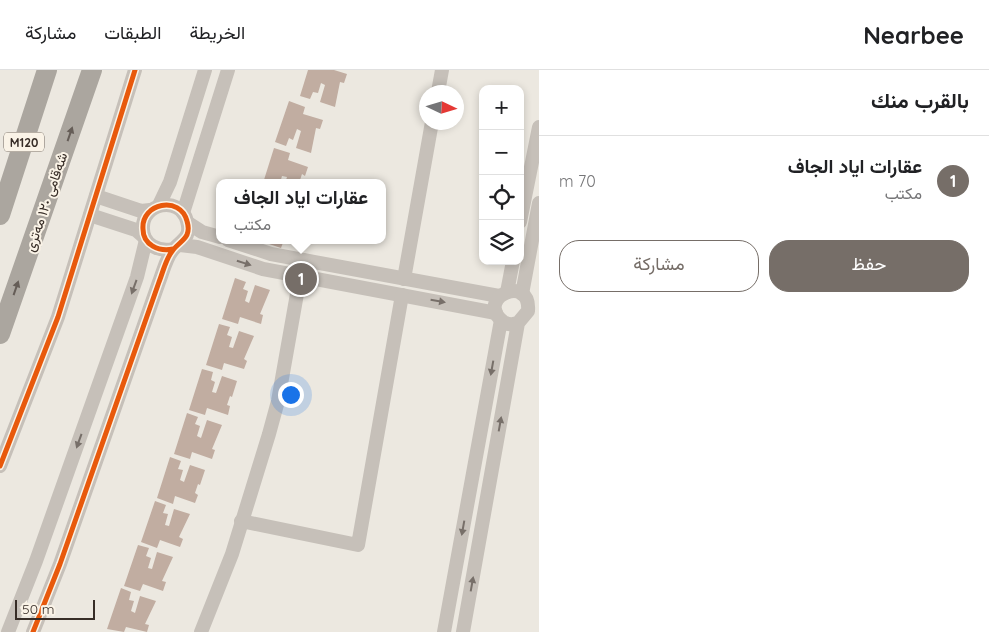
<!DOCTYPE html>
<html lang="ar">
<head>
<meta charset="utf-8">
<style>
  :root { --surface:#fff; --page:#f2f2f2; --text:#202124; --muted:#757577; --line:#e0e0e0; --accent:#766e68 }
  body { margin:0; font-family:Quicksand,Vazirmatn,sans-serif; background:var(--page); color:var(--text); direction:rtl }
  .controls { position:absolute; right:15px; top:15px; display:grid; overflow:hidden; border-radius:10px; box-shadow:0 2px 8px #0003 }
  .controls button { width:45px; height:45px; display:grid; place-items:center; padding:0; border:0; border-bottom:1px solid var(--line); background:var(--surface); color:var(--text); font:25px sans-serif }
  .compass { position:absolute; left:419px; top:15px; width:45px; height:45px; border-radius:50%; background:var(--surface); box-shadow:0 2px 8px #0003; rotate:94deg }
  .scale { position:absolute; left:15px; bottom:12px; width:80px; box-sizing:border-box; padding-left:5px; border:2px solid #372d27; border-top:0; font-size:14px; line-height:18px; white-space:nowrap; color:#372d27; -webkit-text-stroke:4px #faf3e7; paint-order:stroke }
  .you { position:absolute; left:290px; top:324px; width:18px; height:18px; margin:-12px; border:4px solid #fff; border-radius:50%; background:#1a73e8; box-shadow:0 0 0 8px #1a73e833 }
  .badge { display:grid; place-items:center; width:32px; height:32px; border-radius:50%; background:var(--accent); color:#fff; font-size:16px; font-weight:700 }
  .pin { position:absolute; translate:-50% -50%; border:2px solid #fff; box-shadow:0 1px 5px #0006 }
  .popup { position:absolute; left:216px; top:109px; width:170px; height:65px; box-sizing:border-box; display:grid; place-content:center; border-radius:10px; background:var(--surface); filter:drop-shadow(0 1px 4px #0005); font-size:16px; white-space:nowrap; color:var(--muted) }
  .popup b { font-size:19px; color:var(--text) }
  .popup::after { content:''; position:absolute; left:50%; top:100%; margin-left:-10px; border:10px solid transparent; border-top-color:var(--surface) }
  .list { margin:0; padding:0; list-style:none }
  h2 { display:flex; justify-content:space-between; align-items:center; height:65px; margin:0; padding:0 20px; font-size:21px }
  h2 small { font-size:16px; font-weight:400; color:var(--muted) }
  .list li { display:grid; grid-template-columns:32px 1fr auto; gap:15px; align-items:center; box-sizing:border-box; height:90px; padding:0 20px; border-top:1px solid var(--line) }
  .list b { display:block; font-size:19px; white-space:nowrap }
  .list p { margin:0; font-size:16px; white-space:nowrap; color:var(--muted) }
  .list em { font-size:16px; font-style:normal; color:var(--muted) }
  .actions { display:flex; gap:10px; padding:15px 20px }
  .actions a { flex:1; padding:11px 0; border:1px solid var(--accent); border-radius:20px; text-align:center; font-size:18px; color:var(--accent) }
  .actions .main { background:var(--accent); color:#fff }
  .icon { flex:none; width:28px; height:28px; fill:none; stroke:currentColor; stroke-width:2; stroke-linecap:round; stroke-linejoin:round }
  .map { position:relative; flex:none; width:539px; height:562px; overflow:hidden; direction:ltr }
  header { display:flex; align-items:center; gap:30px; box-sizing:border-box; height:70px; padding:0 25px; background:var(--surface); border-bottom:1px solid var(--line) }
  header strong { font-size:24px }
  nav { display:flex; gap:28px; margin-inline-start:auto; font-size:18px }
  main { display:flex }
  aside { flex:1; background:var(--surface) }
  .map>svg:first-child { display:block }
  .building { fill:#c1ada1 }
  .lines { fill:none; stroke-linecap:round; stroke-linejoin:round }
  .minor { stroke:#c6c0b9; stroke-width:14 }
  .highway { stroke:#aba69f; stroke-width:20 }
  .cycleway-casing { stroke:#faf3e7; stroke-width:8 }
  .cycleway { stroke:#e8590c; stroke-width:5 }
  .oneway { fill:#655d57 }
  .oneway2 { fill:#776f69 }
  .labels { text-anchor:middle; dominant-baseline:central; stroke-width:4; stroke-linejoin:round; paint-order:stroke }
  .shield { fill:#faf3e7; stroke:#726861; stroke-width:1 }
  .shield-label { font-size:12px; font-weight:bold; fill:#372d27 }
  .street-label { font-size:14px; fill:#372d27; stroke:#faf3e7 }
</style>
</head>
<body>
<header>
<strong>Nearbee</strong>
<nav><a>الخريطة</a><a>الطبقات</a><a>مشاركة</a></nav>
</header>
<main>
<aside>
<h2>بالقرب منك<small></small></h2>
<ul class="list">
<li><span class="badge">1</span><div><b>عقارات اياد الجاف</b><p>مكتب</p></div><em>70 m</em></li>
</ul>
<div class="actions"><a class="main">حفظ</a><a>مشاركة</a></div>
</aside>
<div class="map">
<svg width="539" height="562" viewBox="0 0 539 562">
  <rect width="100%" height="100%" fill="#ece8e0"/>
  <!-- building -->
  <g class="building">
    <polygon points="308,0 334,0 347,4 344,13 340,12 335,37 320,32 325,15 321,13 318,23 313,22 310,29 300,26"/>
    <polygon points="289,31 305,37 303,44 323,50 320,59 316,58 311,83 296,78 301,61 297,59 293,70 289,68 286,76 275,72"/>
    <polygon points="274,78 290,83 288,90 308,97 305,106 302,104 299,113 285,113 287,107 282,106 280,113 263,113"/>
    <polygon points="267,170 284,170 281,178 266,173"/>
    <polygon points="235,208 246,212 243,219 248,221 245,231 249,233 255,215 270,220 260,244 263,245 261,254 240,247 238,254 222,249"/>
    <polygon points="219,254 230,257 227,265 232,267 229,277 233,278 239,261 254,266 244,289 247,291 244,299 224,293 222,300 206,295"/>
    <polygon points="202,299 213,302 211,310 215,312 212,322 216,323 222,306 237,311 232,327 230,326 227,335 230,336 228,345 207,338 205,345 189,340"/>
    <polygon points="187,343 198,347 195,354 200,356 197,366 201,368 207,350 222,355 212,379 215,380 212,389 192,382 190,389 174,384"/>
    <polygon points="170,387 181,391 178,399 183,400 180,410 184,412 190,395 205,400 200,415 198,414 195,423 198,425 195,433 175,426 173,434 157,428"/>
    <polygon points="155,431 166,435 163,443 168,444 165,455 169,456 174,439 190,444 179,467 183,469 180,477 160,470 157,478 141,472"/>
    <polygon points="138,475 149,478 146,486 151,488 148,498 152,499 157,482 173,487 162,511 166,512 163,521 143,514 140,521 124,516"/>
    <polygon points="121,518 131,522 129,530 134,531 131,541 135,543 140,526 156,531 145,554 149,555 147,562 126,557 124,562 107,559"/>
  </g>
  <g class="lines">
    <!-- minor -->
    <g class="minor">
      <polyline points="438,22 442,0"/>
      <polyline points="96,126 141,141 150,140"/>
      <polyline points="159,135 170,112 205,0"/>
      <polyline points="183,143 228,0"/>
      <polyline points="90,145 136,160 144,167"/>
      <polyline points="520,152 539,57"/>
      <polyline points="188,153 202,162 220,167"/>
      <polyline points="228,170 271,184 499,226"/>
      <polyline points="180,175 197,177 263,199 496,243"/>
      <polyline points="404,209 432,52"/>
      <polyline points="507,222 513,191"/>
      <polyline points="522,224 539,133"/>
      <polyline points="0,396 58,247 135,0"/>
      <polyline points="241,451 358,475 402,225"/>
      <polyline points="8,562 36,491 137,207 146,170"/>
      <path d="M 33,562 L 60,494 L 159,212 C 163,202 166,188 173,180 C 181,170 192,168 187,151 C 180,125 141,133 143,159 C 143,175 159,182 173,179"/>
      <polyline points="201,562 232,484 269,364 278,331 303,190"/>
      <polyline points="444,562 501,250"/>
      <path d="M 463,562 L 518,253 L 528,241 C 531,204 478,226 500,249 C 505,255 512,255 518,253"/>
    </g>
    <!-- highway -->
    <g class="highway">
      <polyline points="0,145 47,0"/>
      <polyline points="0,264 92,0"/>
    </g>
    <defs>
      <g id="cycleway">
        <polyline points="0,396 58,247 135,0"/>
        <path d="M 33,562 L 60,494 L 159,212 C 163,202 166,188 173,180 C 181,170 192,168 187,151 C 180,125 141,133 143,159 C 143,175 159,182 173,179"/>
      </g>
    </defs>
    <!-- cycleway casing -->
    <use href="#cycleway" class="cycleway-casing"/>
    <!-- cycleway -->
    <use href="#cycleway" class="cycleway"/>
  </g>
  <!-- one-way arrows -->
  <defs><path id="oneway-solid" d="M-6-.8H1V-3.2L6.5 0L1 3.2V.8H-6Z" transform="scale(1.25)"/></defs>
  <g class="oneway">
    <use href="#oneway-solid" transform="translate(70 64) rotate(-71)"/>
    <use href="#oneway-solid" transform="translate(16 218) rotate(-71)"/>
  </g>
  <g class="oneway2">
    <use href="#oneway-solid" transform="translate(244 193) rotate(18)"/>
    <use href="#oneway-solid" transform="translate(134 217) rotate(110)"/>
    <use href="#oneway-solid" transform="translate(438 231) rotate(10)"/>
    <use href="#oneway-solid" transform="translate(492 298) rotate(100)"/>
    <use href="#oneway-solid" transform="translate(500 354) rotate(-80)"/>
    <use href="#oneway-solid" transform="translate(79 371) rotate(110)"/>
    <use href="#oneway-solid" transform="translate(463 458) rotate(100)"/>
    <use href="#oneway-solid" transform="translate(472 514) rotate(-80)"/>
  </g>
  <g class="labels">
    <!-- shield labels -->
    <rect class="shield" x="4" y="62.5" width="40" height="19" rx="4"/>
    <g class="shield-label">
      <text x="24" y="72">M120</text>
    </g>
    <!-- street labels -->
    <g class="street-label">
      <text transform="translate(46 132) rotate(-71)">شەقامی ١٢٠ مەتری</text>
    </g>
  </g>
</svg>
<div class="controls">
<button>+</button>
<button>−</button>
<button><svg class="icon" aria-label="locate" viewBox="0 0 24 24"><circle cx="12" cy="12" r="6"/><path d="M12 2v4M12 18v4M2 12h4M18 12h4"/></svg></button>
<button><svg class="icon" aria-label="layers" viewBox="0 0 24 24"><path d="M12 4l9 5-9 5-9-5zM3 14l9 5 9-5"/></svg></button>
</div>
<svg class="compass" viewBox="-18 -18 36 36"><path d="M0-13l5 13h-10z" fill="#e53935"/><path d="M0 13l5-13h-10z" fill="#757577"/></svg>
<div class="scale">50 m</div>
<div class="you"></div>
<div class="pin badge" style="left:301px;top:209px">1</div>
<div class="popup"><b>عقارات اياد الجاف</b>مكتب</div>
</div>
</main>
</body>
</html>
